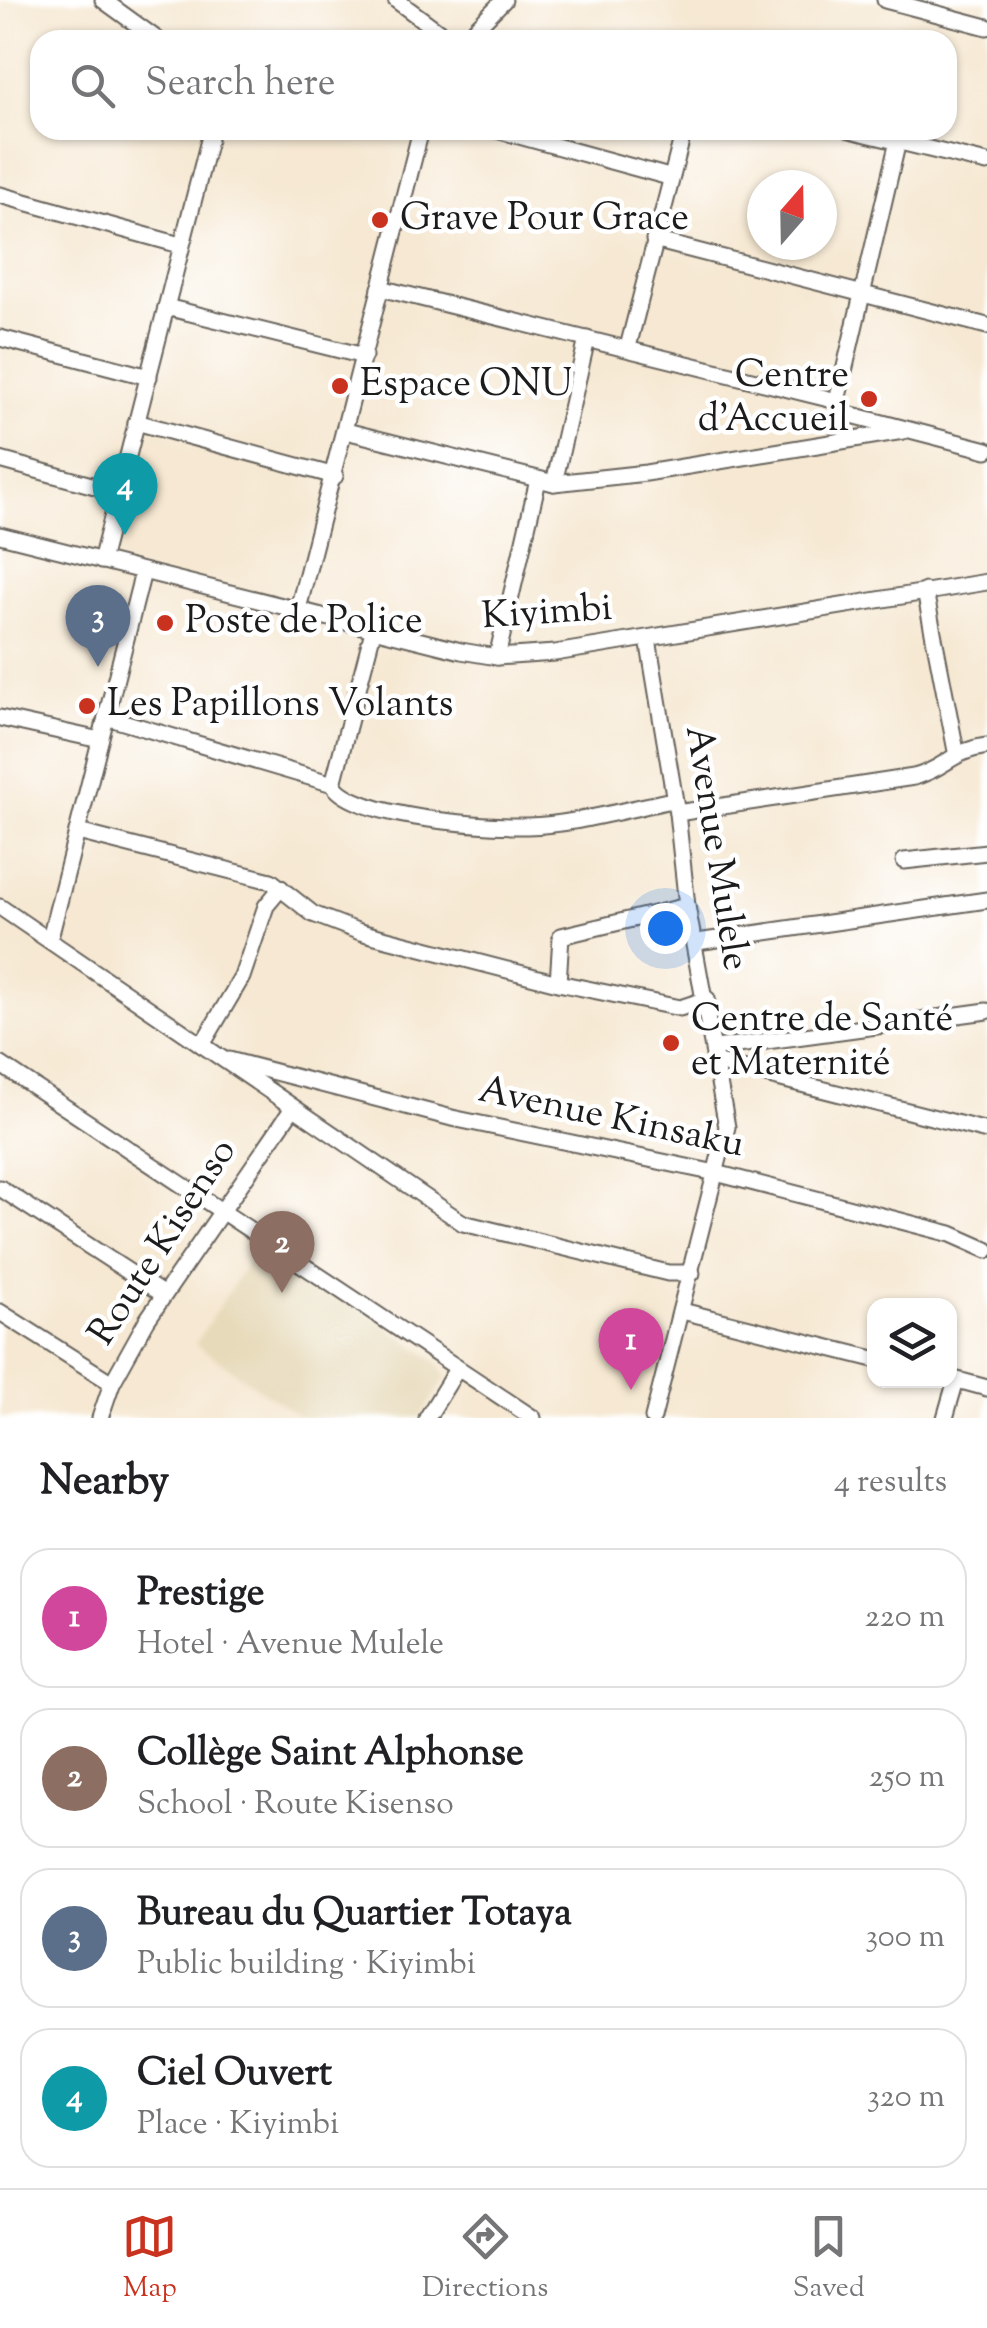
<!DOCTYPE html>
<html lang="en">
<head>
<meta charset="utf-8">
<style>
  :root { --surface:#fff; --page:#f2f2f2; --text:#202124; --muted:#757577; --line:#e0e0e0; --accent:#c8321e }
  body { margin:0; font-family:"Sorts Mill Goudy",serif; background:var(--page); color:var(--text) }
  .controls { position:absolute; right:30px; bottom:30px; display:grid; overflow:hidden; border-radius:20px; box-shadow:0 2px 8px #0004 }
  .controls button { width:90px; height:90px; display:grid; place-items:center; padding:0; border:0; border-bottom:2px solid var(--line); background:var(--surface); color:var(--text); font:50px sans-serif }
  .compass { position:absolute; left:747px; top:170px; width:90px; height:90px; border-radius:50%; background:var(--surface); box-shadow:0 2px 8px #0004; rotate:20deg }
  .you { position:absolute; left:665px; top:928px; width:35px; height:35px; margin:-25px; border:8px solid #fff; border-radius:50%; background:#1a73e8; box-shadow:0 0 0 15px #1a73e833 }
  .badge { display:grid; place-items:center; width:65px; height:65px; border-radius:50%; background:var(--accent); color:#fff; font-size:32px; font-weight:700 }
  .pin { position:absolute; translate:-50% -82px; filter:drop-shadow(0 2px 5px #0008) }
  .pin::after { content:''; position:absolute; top:52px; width:35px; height:30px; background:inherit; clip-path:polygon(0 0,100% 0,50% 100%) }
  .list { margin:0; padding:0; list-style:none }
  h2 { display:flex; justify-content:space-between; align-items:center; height:130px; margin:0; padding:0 40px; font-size:42px }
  h2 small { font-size:32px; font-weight:400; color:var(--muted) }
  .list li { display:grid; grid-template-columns:65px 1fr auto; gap:30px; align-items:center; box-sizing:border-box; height:140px; margin:0 20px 20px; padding:0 20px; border:2px solid var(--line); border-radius:30px }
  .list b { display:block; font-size:38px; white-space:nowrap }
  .list p { margin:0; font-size:32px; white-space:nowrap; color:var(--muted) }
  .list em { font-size:32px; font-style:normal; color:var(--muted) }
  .icon { flex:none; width:55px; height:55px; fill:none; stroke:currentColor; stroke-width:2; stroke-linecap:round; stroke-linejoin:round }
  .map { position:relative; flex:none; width:987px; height:1418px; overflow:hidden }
  .search { position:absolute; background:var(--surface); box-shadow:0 2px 8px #0004; left:30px; right:30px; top:30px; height:110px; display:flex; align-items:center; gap:25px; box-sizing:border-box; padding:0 35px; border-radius:30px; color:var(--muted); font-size:38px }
  .sheet { height:770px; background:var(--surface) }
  nav { display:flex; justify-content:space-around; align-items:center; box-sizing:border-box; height:140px; border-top:2px solid var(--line); background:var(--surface); font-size:28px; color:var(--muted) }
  nav a { display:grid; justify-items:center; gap:5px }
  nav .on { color:var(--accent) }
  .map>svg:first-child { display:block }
  .built { fill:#e7daba }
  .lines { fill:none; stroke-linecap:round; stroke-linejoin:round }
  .minor-casing { stroke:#68635c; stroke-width:19 }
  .minor { stroke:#fff; stroke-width:15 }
  .poi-dot { fill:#c8321e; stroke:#fff; stroke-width:4 }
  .labels { text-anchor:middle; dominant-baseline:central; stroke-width:9; stroke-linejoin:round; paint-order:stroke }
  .poi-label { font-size:38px; fill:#1c1c1c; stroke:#fff; text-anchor:start }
  .street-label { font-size:38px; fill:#1c1c1c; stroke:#fff }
</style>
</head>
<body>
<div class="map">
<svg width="987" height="1418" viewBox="0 0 987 1418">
  <rect width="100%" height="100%" fill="#fff"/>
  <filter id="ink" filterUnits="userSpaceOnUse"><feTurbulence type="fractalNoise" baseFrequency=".01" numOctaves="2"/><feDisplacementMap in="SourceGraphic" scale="20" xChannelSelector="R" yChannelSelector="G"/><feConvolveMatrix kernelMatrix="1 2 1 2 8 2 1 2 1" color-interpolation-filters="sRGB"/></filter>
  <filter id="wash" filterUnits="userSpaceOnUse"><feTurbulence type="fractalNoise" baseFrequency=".0048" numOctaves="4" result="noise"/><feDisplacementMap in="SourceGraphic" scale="40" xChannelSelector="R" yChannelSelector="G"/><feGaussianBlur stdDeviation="2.25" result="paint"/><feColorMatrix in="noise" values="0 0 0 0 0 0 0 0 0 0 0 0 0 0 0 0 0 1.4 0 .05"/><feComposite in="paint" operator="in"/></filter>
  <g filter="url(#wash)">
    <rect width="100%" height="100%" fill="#f6e8d2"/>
    <!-- built -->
    <polygon class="built" points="260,1242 438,1362 446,1377 420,1418 301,1418 195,1344"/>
  </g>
  <g filter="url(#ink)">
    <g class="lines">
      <defs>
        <g id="minor">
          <polyline points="103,0 158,40"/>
          <polyline points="396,0 450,40"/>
          <polyline points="885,0 987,27"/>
          <polyline points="464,40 504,0"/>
          <polyline points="497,130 669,177"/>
          <polyline points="850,130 987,163"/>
          <polyline points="0,195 180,245"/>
          <polyline points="654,240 987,326"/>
          <polyline points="380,288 837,401 848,414 987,450"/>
          <polyline points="166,307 364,356"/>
          <polyline points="0,338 149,377"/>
          <polyline points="628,347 684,130"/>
          <polyline points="837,401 898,141"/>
          <polyline points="136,422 335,476"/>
          <polyline points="346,431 554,483 646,473 903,431"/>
          <polyline points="0,460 117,492"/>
          <polyline points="554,483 587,339"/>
          <polyline points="0,535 461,651 497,657 555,653 987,582"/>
          <polyline points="101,561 209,140"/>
          <polyline points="925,591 956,751"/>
          <polyline points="297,613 421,130"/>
          <polyline points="648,639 677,813 687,906 727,1127 653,1418"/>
          <polyline points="497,657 538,480"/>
          <path d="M 106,717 L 333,784 C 352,818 488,827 527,826 C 574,825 626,809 673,800"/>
          <polyline points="0,718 100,740"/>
          <polyline points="333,784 373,631"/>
          <path d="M 677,813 L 914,777 C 947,768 949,752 987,746"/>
          <polyline points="78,832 271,881 313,914 360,932 558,983 680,1008 707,999"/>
          <polyline points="904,861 987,852"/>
          <polyline points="0,907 463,1223 668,1273 692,1273"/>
          <polyline points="50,938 143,572"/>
          <polyline points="697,942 987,900"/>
          <polyline points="558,983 561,936 687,906"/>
          <polyline points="202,1045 242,977 266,906 281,888"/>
          <polyline points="716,1048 987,1011"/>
          <polyline points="229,1060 452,1118 716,1173 951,1234 987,1250"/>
          <polyline points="718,1063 987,1131"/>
          <polyline points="0,1064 533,1418"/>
          <polyline points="0,1188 164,1295"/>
          <polyline points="682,1311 874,1359"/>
          <polyline points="0,1312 112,1383"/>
          <polyline points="950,1378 987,1388"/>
          <polyline points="100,1418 112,1383 147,1320 293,1108"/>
          <polyline points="427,1418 457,1369"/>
          <polyline points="945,1418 956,1380"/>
        </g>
      </defs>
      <!-- minor casing -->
      <use href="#minor" class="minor-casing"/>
      <!-- minor -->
      <use href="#minor" class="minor"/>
    </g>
  </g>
  <!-- markers -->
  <g class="poi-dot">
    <circle cx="380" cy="220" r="10"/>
    <circle cx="340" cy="386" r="10"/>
    <circle cx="869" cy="399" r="10"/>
    <circle cx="165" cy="623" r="10"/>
    <circle cx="87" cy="706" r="10"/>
    <circle cx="671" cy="1043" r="10"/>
  </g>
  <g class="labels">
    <!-- poi labels -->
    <g class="poi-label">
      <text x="400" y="220">Grave Pour Grace</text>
      <text x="849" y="377" text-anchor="end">Centre<tspan x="849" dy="44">d'Accueil</tspan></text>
      <text x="360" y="386">Espace ONU</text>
      <text x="185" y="623">Poste de Police</text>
      <text x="107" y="706">Les Papillons Volants</text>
      <text x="691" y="1021">Centre de Santé<tspan x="691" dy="44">et Maternité</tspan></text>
    </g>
    <!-- street labels -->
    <g class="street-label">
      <text transform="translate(547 614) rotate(-4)">Kiyimbi</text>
      <text transform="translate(715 848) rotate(81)">Avenue Mulele</text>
      <text transform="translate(611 1119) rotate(12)">Avenue Kinsaku</text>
      <text transform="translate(164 1243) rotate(-57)">Route Kisenso</text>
    </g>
  </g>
</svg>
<div class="controls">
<button><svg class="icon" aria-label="layers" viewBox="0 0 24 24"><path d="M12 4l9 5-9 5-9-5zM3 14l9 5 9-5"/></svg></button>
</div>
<svg class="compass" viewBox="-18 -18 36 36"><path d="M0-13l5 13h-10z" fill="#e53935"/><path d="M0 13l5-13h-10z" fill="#757577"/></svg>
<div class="you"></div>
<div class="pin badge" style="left:631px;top:1390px;background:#d1479c">1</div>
<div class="pin badge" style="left:282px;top:1293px;background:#8d6e63">2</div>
<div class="pin badge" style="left:98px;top:667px;background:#5c6f8a">3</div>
<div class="pin badge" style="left:125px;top:535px;background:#0f9aa8">4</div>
<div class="search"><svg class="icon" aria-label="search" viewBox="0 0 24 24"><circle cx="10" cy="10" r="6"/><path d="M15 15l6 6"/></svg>Search here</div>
</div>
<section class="sheet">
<h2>Nearby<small>4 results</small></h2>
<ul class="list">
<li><span class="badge" style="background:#d1479c">1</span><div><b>Prestige</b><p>Hotel · Avenue Mulele</p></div><em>220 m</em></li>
<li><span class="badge" style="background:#8d6e63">2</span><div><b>Collège Saint Alphonse</b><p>School · Route Kisenso</p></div><em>250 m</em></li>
<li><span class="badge" style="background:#5c6f8a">3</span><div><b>Bureau du Quartier Totaya</b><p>Public building · Kiyimbi</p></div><em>300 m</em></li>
<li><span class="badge" style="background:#0f9aa8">4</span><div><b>Ciel Ouvert</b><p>Place · Kiyimbi</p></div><em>320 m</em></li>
</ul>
</section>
<nav>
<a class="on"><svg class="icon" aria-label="map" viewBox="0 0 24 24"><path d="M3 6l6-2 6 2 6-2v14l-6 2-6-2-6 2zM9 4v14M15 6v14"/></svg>Map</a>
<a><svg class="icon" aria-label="directions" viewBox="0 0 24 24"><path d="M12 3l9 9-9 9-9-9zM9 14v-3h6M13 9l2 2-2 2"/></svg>Directions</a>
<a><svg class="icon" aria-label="saved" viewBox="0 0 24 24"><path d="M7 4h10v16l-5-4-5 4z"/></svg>Saved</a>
</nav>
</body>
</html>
